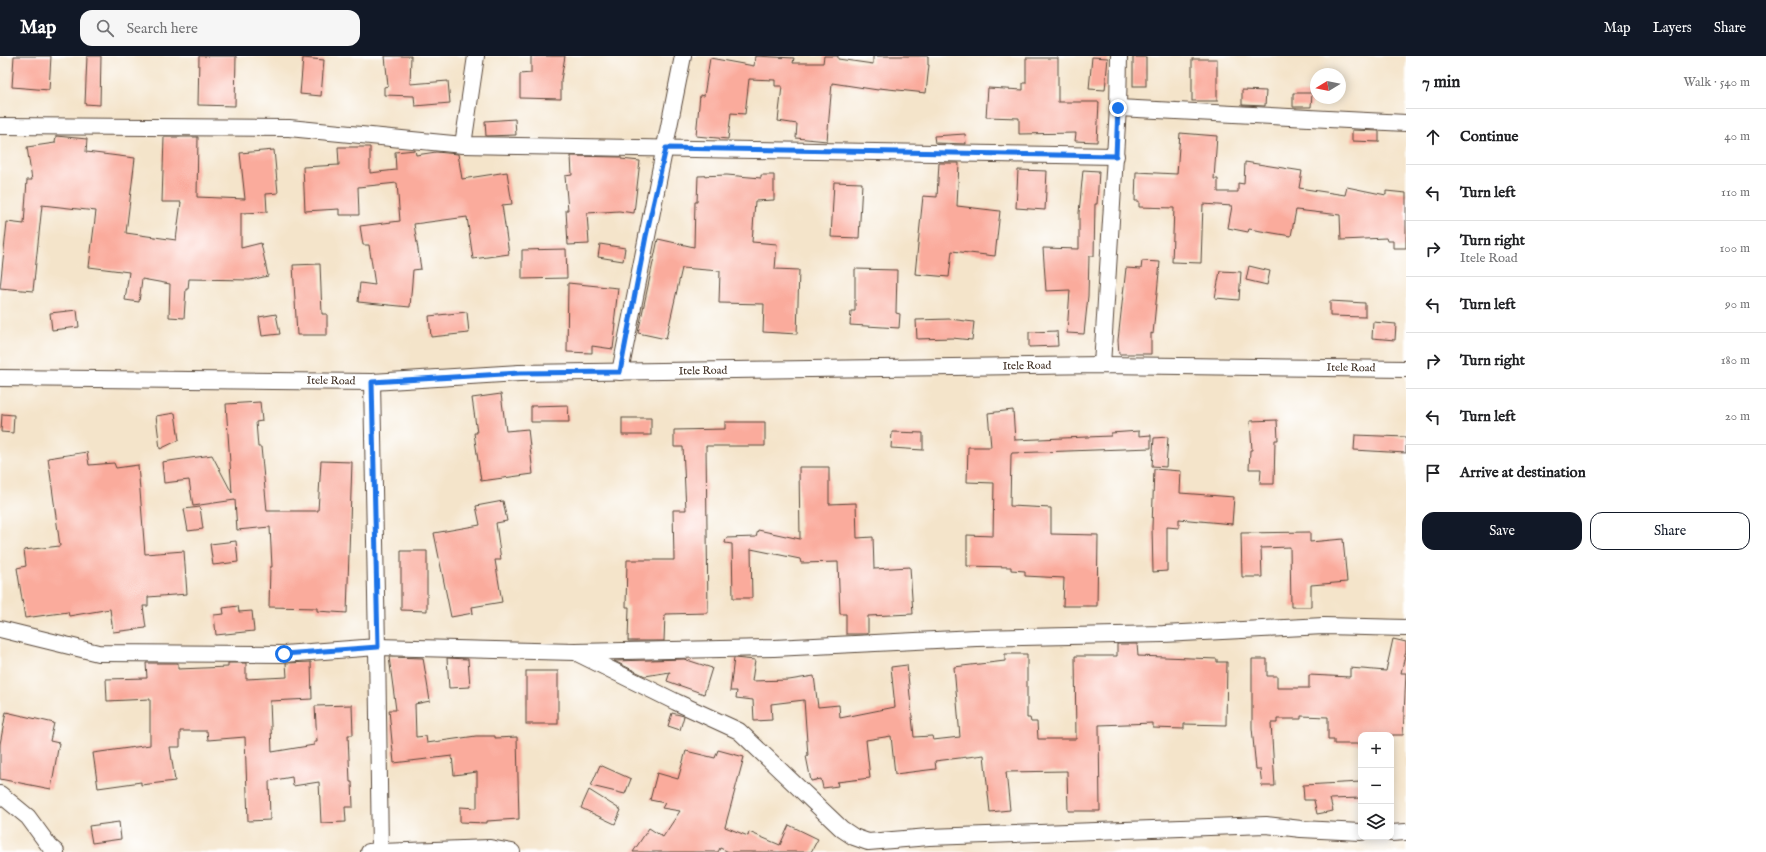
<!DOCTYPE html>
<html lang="en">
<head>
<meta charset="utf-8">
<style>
  :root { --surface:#fff; --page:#f6f6f6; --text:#202124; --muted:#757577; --line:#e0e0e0; --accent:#111827 }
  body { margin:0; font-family:"IM FELL English",serif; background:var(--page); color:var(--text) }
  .controls { position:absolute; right:12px; bottom:12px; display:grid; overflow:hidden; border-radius:8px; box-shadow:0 2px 10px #0003 }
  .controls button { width:36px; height:36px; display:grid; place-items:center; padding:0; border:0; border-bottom:1px solid var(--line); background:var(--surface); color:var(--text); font:20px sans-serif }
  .compass { position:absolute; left:1310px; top:12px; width:36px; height:36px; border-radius:50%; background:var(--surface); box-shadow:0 2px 10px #0003; rotate:260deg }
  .stop { position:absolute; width:12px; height:12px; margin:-9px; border:3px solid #1a73e8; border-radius:50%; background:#fff }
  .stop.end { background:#1a73e8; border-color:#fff; box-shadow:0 1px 4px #0008 }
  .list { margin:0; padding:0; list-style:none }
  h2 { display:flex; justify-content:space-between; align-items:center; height:52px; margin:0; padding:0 16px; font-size:17px }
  h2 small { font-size:13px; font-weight:400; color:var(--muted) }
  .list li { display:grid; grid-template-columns:26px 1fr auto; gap:12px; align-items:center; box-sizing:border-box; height:56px; padding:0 16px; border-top:1px solid var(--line) }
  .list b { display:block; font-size:15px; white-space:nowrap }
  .list p { margin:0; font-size:13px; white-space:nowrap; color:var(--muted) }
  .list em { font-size:13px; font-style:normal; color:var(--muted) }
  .actions { display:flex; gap:8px; padding:12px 16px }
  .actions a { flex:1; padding:9px 0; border:1px solid var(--accent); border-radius:12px; text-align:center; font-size:14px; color:var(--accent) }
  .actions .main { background:var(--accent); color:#fff }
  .icon { flex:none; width:22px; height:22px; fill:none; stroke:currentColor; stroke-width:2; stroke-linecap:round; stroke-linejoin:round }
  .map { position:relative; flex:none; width:1406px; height:796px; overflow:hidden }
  header { display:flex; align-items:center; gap:24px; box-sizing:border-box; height:56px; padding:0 20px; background:var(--accent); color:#fff }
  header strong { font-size:19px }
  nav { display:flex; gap:22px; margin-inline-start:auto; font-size:14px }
  .search { width:280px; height:36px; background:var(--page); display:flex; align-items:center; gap:10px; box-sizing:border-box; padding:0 14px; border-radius:12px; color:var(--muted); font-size:15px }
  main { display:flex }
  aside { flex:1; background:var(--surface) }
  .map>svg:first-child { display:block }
  .building { fill:#faab9c }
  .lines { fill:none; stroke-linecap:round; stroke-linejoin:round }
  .minor-casing { stroke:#574638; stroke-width:18 }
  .minor { stroke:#fff; stroke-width:16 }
  .route { stroke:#1a73e8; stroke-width:5 }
  .labels { text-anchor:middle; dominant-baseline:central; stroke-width:3; stroke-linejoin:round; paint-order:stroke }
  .street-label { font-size:11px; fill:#3b2a1e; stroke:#fff }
</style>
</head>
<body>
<header>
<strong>Map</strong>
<div class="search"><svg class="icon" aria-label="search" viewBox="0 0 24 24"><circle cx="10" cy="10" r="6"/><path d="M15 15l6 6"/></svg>Search here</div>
<nav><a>Map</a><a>Layers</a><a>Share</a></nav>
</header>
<main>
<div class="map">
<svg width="1406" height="796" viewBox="0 0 1406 796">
  <rect width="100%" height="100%" fill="#fff"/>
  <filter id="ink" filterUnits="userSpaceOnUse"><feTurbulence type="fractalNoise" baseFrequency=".025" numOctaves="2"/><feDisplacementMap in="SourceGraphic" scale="8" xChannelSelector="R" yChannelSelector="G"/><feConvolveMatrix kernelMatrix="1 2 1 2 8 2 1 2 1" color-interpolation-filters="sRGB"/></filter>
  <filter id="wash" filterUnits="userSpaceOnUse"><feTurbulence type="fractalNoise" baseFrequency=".012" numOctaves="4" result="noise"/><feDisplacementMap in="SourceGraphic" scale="16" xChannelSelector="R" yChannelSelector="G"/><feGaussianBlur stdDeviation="0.9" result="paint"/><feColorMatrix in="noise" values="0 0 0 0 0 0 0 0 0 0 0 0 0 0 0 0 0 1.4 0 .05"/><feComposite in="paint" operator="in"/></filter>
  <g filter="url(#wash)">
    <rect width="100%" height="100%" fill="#f4e4ca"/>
    <g id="blocks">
      <!-- building -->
      <g class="building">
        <polygon points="14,0 51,0 49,34 12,31"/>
        <polygon points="87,0 101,0 100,49 85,48"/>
        <polygon points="199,0 236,0 235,50 198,49"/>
        <polygon points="385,0 411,0 410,28 448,25 450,47 415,50 414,40 384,39 384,31 388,30"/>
        <polygon points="531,0 565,0 561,24 561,43 520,42 520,18 531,17"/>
        <polygon points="755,0 794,2 793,7 823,7 824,0 838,0 838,3 873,8 873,0 928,0 928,9 929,9 926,37 879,32 878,34 832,27 827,85 796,82 797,68 778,65 782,30 775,30 775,24 749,23 745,58 731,57 728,83 696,80 700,39 704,40 710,2 754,10"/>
        <polygon points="1092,1 1108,2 1105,34 1089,33"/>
        <rect x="1133" y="1" width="13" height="29"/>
        <polygon points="303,2 324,4 321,40 300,38"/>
        <polygon points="1026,2 1058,2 1058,46 1099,46 1097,86 1075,85 1076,77 1019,78 1019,62 986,61 988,32 1023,34 1023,27 1026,27"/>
        <rect x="1192" y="3" width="25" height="42"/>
        <polygon points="1242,34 1266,35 1265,50 1242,49"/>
        <polygon points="1293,37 1312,37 1311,51 1293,51"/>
        <polygon points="515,63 516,79 486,80 485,65"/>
        <polygon points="1352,74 1379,75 1379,86 1352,85"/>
        <polygon points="1180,77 1217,80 1214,123 1218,123 1218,136 1238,136 1238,127 1244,128 1245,106 1302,115 1299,132 1345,139 1347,131 1386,139 1386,135 1406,137 1406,192 1393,192 1393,185 1387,185 1386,182 1341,184 1340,159 1296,154 1291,180 1249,173 1248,176 1228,172 1232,150 1203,148 1201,207 1172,206 1174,152 1139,151 1139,145 1135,145 1136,116 1177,118"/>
        <polygon points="965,78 966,88 935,87 934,80"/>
        <polygon points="56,80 87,83 86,96 135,102 126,177 176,184 181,146 162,146 164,81 198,81 197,141 245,143 240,97 274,94 278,137 266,138 267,156 241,157 241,192 261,187 268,220 250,224 189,223 188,233 186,233 184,262 169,261 170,228 142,223 139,246 125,244 129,216 89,211 96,155 42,149 33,235 0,232 7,166 24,168 27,124 32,124 27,91 55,87"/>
        <polygon points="338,91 370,91 370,117 396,114 395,96 415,94 416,99 436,96 458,98 462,123 507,116 512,148 502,149 509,198 473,203 467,161 414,168 421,213 413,214 410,251 358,246 360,227 375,229 369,189 363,189 360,170 400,165 397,127 358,131 359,159 339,159 339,153 305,155 303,111 339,109"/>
        <polygon points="571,100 621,101 621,103 640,105 634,157 619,155 587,157 589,188 568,189 566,154 568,154 565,120 572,119"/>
        <polygon points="939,107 959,107 957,150 1000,155 995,200 952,195 949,221 915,218 923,140 937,141"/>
        <polygon points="1018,114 1047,115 1045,154 1016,152"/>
        <polygon points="1083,114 1099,115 1097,148 1095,148 1094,200 1089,200 1088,240 1084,278 1067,277 1070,234 1046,235 1043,192 1079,193 1079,157"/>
        <polygon points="727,119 761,122 761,119 774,119 774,144 755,145 752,186 777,188 775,213 799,214 797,278 763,276 764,248 719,247 720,215 682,212 666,283 638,277 658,183 694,191 695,146 697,146 698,120"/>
        <polygon points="834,126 862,127 859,182 831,181"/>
        <polygon points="600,188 625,192 623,205 598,201"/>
        <polygon points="566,193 567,222 522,223 522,194"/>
        <polygon points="1142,205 1160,206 1153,278 1151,277 1151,298 1119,298 1118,284 1126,212 1141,213"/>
        <polygon points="320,208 322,258 327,258 327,279 297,279 293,209"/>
        <polygon points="1249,210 1270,215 1267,229 1246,224"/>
        <polygon points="855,213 897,214 896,257 900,258 899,272 850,269 851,255 855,255"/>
        <polygon points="1220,215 1241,216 1239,244 1215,242"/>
        <polygon points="568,227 618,232 614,268 616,268 613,293 592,290 592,297 567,296"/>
        <polygon points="1330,245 1365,247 1365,261 1330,260"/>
        <polygon points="77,254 79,271 52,274 50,257"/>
        <polygon points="467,256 469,277 431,281 429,260"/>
        <polygon points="276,258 280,278 262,280 259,261"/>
        <polygon points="949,263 974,266 972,284 952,282 917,283 916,264"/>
        <polygon points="1373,266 1396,268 1395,284 1372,282"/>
        <polygon points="1057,275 1058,290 1029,291 1029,276"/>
        <polygon points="501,338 506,375 528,373 533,418 481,425 474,377 477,377 472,342"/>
        <polygon points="260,346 262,365 256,366 258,391 261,391 267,455 318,455 321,405 352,406 347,557 317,555 317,552 269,551 270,511 272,511 270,471 237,474 235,444 193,450 189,424 164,427 162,406 212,399 232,437 226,348"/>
        <polygon points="568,349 569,366 531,366 531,350"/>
        <polygon points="1013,354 1015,384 1111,380 1111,377 1139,375 1139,380 1151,379 1151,392 1012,397 1011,399 1010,450 1051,452 1051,478 1098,479 1097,550 1063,550 1064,522 1025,520 1025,515 1011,514 1011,511 967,510 967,479 993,480 994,427 967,426 968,391 991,391 988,357"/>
        <polygon points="175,357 179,384 160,393 156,360"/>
        <polygon points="2,358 14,359 13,377 1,376"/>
        <rect x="622" y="362" width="29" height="17"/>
        <polygon points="1277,364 1278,384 1275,384 1274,428 1260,428 1261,413 1249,413 1250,394 1252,394 1250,365"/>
        <polygon points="725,366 765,366 765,390 706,390 708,557 665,558 664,585 628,585 629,551 626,551 627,504 674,504 673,454 686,454 683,391 674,391 674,374 725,373"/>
        <polygon points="892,376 923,377 923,394 891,392"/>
        <polygon points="1355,379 1406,381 1406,397 1354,394"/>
        <polygon points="1168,381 1166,411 1152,410 1154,382"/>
        <polygon points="87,396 89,409 114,407 116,412 138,409 145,498 184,495 187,538 148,541 148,550 143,550 146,572 113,576 110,553 69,560 68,556 25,562 17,512 26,510 24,494 60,490 48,402"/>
        <polygon points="799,411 829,411 829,448 856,447 857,482 873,481 874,513 910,511 913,558 868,560 868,578 846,578 846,558 840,558 838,506 801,507 800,503 751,493 752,542 733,542 732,488 725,487 726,482 756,481 758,474 800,483"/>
        <polygon points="1154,413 1181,415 1180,437 1234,441 1232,468 1179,463 1179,472 1167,471 1167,515 1153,516 1152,471"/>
        <polygon points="503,445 507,465 496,467 501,504 495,504 502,546 472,551 473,557 451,561 434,477 480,469 476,450"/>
        <polygon points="200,451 203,473 188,475 184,453"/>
        <polygon points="1310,476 1310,486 1343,483 1347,526 1311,529 1311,551 1291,551 1290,491 1261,492 1262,521 1242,521 1241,477"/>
        <polygon points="236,485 238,506 213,509 210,488"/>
        <polygon points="401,495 427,495 427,555 401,554"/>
        <polygon points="238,550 239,556 252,555 254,575 216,579 214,559 224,558 223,552"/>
        <polygon points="1393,583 1406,586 1406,595 1401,617 1406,617 1403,679 1361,679 1361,688 1334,688 1334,684 1328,684 1328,661 1301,660 1301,663 1277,663 1277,667 1271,667 1275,730 1262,730 1260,713 1256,713 1252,672 1252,603 1267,603 1267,620 1277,620 1277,632 1309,632 1309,619 1350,621 1350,612 1386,615"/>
        <polygon points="1117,588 1137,588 1138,600 1217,603 1217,606 1227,606 1226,669 1184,668 1184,673 1153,672 1153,667 1099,669 1100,755 1068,755 1067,715 1006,716 1010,754 990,756 984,699 935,705 936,713 895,718 891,680 866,684 870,722 837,726 838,730 823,732 821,723 811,725 806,700 808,700 804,644 771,648 772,664 754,665 753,644 736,642 737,635 730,635 734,602 755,604 752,625 789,624 814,620 818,651 839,649 840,662 895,651 891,611 907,609 914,681 932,680 933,684 960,681 954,611 1005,605 1005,598 1027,598 1027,662 1030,662 1031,666 1037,666 1038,683 1076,683 1075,600 1117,600"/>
        <polygon points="389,601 423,602 430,645 415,648 416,681 426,680 427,687 476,680 495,680 495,682 517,681 519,763 487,765 487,767 460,766 460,751 477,752 477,716 454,719 452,700 394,707 389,654 396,654"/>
        <polygon points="447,602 468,603 470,631 449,632"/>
        <polygon points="684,603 712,612 704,638 667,625 670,616 645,620 614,605"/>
        <polygon points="311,606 312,643 270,645 272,696 314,689 314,686 317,686 315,650 352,649 353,679 348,679 350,726 352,726 353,751 345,751 346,766 321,767 319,726 293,730 292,721 269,725 270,764 248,765 245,681 208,684 207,675 180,675 180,691 170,691 175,725 141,729 141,726 98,732 93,697 150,689 150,643 107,645 106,623 147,622 146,607 178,607 178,613 228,611 228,607 246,607 246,623 287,621 286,607"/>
        <rect x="526" y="615" width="32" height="53"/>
        <polygon points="6,656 54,667 50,685 59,687 51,733 0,723 0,688"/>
        <polygon points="672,657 684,660 680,674 668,670"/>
        <polygon points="718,694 744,701 725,771 748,780 749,776 780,789 789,769 818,783 811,796 729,796 720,792 718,796 633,796 649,772 663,781 680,755 662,752 665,747 650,744 657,717 678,723 686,695 715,702"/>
        <polygon points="600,709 631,723 625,738 591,730"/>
        <polygon points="1361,726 1361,742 1330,743 1333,755 1317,758 1314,744 1304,744 1303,729"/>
        <polygon points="589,734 621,754 615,768 581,752"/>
        <polygon points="119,766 121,783 92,787 89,770"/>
      </g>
    </g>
  </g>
  <g filter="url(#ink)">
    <use href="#blocks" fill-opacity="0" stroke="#574638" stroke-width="1"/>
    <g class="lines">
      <defs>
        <g id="minor">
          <polyline points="1118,52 1406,67"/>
          <polyline points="0,70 289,72 463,89 1116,100"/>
          <polyline points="463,89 476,0"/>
          <polyline points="1102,309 1118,52 1119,0"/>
          <polyline points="620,316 683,0"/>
          <polyline points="0,322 372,326 519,317 1102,309 1406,313"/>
          <polyline points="0,573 98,597 284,598 377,591 372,326"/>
          <polyline points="579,598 676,646 739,675 842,773 854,781 868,786 929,781 1266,769 1301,773 1361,776"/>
          <polyline points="0,738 28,761 50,791 56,796"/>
          <polyline points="1391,777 1406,776"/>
          <polyline points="369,796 380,795 377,591 575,596 774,592 976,582 1163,578 1324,570 1406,572"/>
          <polyline points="380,796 490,792 512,796"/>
        </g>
      </defs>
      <!-- minor casing -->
      <use href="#minor" class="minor-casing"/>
      <!-- minor -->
      <use href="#minor" class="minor"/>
    </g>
  </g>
  <g class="lines" filter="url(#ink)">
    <!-- route -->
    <polyline class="route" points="284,598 378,591 372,326 519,317 620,316 646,180 666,92 1116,100 1118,52"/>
  </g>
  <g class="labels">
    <!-- street labels -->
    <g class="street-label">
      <text transform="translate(1027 310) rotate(-1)">Itele Road</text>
      <text transform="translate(1351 312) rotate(1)">Itele Road</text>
      <text transform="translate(703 315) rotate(-1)">Itele Road</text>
      <text transform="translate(331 325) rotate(1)">Itele Road</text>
    </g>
  </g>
</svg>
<div class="controls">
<button>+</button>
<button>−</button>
<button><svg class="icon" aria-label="layers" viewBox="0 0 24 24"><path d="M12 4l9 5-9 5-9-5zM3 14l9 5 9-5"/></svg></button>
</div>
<svg class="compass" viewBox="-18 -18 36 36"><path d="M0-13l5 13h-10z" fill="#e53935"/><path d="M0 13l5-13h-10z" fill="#757577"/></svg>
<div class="stop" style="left:284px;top:598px"></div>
<div class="stop end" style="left:1118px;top:52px"></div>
</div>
<aside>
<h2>7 min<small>Walk · 540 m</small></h2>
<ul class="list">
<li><svg class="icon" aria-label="ahead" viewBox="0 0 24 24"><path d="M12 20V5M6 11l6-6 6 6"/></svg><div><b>Continue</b></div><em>40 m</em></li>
<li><svg class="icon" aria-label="left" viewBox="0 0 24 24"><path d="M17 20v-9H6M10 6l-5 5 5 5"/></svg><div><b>Turn left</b></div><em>110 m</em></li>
<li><svg class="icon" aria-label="right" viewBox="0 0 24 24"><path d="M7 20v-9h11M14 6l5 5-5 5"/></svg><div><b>Turn right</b><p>Itele Road</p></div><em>100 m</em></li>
<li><svg class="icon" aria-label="left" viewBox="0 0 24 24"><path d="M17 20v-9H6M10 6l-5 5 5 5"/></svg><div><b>Turn left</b></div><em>90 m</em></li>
<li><svg class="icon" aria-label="right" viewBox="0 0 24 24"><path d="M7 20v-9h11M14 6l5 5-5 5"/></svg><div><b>Turn right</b></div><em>180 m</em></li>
<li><svg class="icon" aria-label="left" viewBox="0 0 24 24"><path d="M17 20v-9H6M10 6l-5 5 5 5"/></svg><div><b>Turn left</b></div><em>20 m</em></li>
<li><svg class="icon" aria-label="arrive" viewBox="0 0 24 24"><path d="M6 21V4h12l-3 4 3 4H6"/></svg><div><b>Arrive at destination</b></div></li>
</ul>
<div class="actions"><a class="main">Save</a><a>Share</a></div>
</aside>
</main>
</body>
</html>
